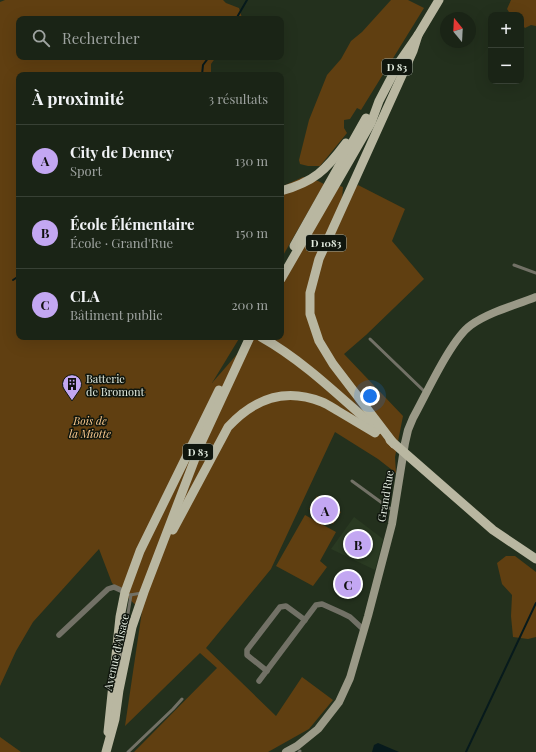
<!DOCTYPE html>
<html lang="fr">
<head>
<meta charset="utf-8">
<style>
  :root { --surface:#1a2416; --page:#273023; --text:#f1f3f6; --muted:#9fa4a1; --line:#384135; --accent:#c3a7f2 }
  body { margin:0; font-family:"Playfair Display",serif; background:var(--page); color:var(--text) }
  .controls { position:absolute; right:12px; top:12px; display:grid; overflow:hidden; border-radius:8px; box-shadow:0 4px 16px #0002 }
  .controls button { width:36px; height:36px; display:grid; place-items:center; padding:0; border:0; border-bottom:1px solid var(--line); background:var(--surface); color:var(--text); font:20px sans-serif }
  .compass { position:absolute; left:440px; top:12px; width:36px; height:36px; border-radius:50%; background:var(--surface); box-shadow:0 4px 16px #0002; rotate:342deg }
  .you { position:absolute; left:370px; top:396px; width:14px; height:14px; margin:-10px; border:3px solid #fff; border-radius:50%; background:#1a73e8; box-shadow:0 0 0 6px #1a73e833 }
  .badge { display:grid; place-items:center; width:26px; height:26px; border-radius:50%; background:var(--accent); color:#111; font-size:13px; font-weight:700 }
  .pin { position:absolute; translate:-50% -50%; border:2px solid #fff; box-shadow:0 1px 4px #0006 }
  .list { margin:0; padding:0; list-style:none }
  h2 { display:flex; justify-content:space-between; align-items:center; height:52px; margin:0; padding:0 16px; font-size:17px }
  h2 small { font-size:13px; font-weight:400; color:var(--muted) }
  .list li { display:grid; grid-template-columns:26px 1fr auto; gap:12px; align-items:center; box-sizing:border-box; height:72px; padding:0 16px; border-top:1px solid var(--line) }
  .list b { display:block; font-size:15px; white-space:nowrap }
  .list p { margin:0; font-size:13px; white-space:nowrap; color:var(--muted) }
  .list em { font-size:13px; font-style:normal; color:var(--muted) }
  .icon { flex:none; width:22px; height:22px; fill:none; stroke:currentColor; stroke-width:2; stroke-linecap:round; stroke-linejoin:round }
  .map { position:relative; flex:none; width:536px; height:752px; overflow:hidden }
  .search { position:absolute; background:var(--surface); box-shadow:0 4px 16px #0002; left:16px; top:16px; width:268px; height:44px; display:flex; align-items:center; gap:10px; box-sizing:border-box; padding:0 14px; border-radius:8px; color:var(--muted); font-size:15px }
  .panel { position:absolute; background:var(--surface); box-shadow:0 4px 16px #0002; left:16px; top:72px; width:268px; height:268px; border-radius:8px }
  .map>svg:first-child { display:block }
  .built { fill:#2a3a22 }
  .green { fill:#603f11 }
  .water { fill:#071a1c }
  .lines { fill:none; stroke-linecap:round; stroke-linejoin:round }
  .stream { stroke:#071a1c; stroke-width:2 }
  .lane { stroke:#727166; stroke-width:3 }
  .street { stroke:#727166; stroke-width:5.5 }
  .secondary { stroke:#9a9987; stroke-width:8 }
  .primary { stroke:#b9b7a1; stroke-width:9 }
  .labels { text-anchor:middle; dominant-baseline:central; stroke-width:3; stroke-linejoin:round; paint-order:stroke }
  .shield { fill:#10160e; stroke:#a2aaa0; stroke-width:1 }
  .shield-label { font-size:10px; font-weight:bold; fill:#e1eade }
  .poi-label { font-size:11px; fill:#e1eade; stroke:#10160e; text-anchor:start }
  .park-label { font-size:11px; font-style:italic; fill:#fdcb8f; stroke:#10160e }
  .street-label { font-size:11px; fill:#e1eade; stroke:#10160e }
</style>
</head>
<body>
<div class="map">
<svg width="536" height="752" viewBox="0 0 536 752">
  <rect width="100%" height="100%" fill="#23301d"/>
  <!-- built -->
  <polygon class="built" points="354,517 383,539 375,570 331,549"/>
  <!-- green -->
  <g class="green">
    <polygon points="5,0 223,0 226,3 239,8 242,18 241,19 19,19 19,57 216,57 211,64 211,75 19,75 19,337 240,337 212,383 252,337 281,337 281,285 329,199 340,186 343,187 342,200 358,185 405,209 392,241 424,279 366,335 344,354 403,416 395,457 396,473 378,459 335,432 271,569 206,648 276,716 302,677 333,700 309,729 268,752 134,752 217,668 200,653 125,726 142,611 112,583 99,549 33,622 16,651 0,686 0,2"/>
    <polygon points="391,0 408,0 424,8 361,110 357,108 350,119 344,120 344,128 347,133 320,166 308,166 300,164 299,160 309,120 327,75 341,59 351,41 362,32"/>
    <polygon points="511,0 536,0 536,26 531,25 525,28 521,24 521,15 511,15 507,9"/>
    <polygon points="303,177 318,181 324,184 281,259 281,187"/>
    <polygon points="317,496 341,512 333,524 309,509"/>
    <polygon points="305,515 336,532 320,561 327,567 313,586 276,566"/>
    <polygon points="506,556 515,556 536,572 536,637 528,639 513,637 511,616 512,595 502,584 497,563"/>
    <polygon points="0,737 21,752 0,752"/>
  </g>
  <!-- water -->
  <polygon class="water" points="378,743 399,752 372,752 374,745"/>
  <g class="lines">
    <!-- stream -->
    <g class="stream">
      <polyline points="236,19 247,0"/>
      <polyline points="202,75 203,65 209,57"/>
      <polyline points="13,280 19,276"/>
      <polyline points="466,752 536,603"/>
    </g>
    <!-- lane -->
    <g class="lane">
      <polyline points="514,265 536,273"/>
      <polyline points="370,339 425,392"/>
      <polyline points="352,481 389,508 393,509"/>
      <polyline points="130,595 142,593"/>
      <polyline points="119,669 131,595"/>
      <polyline points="128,752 173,709 182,699"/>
      <polyline points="299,752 300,751"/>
    </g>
    <!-- street -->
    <g class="street">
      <polyline points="59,635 108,589 114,587 125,592"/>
      <polyline points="267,671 247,655 247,650 280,607 286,606 305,620"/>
      <polyline points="259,681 316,605 322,604 342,613 350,617 364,630"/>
    </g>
    <!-- secondary -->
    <path class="secondary" d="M 286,752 L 297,746 L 318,729 L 339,702 L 350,678 L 368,616 L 392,524 L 405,443 L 408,430 L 413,418 C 426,395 451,339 471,325 C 489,312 516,305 536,297"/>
    <!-- primary -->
    <g class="primary">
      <path d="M 281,191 C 314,182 326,170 346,143"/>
      <polyline points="294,246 366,118"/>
      <polyline points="281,279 371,123 379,101 400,61 418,35 439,0"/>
      <path d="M 261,337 C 304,361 341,398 378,430"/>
      <polyline points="390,440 493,530 536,559"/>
      <polyline points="394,444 333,364 319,341 310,314 310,293 319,259 413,51 418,35"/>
      <path d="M 173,530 L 228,427 C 254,399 284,387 322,402 C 327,404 333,408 338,411 C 350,418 363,426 375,433"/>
      <polyline points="108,732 120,617 125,592 140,551 219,390"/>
      <polyline points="106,752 115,719 119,690 132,627 144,592 201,443 250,337"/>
    </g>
  </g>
  <!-- icons -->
  <defs>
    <symbol id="building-pin" viewBox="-11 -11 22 30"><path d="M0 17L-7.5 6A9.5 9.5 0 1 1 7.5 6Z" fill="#c3a7f2" stroke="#10160e"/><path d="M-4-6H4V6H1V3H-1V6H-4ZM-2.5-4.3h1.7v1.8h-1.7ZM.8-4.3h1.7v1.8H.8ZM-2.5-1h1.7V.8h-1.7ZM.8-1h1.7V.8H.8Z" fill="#111"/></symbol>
  </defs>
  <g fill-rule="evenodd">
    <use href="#building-pin" x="61" y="373" width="22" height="30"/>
  </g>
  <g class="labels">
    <!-- shield labels -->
    <g class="shield">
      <rect x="382" y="59" width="30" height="16" rx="3"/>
      <rect x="306" y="235" width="40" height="16" rx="3"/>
      <rect x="183" y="444" width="30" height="16" rx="3"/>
    </g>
    <g class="shield-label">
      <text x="397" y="67">D 83</text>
      <text x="326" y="243">D 1083</text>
      <text x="198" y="452">D 83</text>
    </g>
    <!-- poi labels -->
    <g class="poi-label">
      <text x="86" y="378">Batterie<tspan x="86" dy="13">de Bromont</tspan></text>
    </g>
    <!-- park labels -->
    <g class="park-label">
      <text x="90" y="420">Bois de<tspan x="90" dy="13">la Miotte</tspan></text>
    </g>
    <!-- street labels -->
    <g class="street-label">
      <text transform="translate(385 496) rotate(-81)">Grand'Rue</text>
      <text transform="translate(116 652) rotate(-77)">Avenue d'Alsace</text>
    </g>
  </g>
</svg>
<div class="controls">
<button>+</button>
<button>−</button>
</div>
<svg class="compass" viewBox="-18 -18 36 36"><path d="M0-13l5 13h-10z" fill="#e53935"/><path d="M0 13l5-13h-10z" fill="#9fa4a1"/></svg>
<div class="you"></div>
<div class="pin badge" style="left:325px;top:510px">A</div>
<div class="pin badge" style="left:358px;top:544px">B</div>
<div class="pin badge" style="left:348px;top:584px">C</div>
<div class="search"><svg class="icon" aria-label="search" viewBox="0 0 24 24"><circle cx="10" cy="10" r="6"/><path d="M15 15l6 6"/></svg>Rechercher</div>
<section class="panel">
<h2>À proximité<small>3 résultats</small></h2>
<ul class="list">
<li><span class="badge">A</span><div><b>City de Denney</b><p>Sport</p></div><em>130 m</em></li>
<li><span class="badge">B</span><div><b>École Élémentaire</b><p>École · Grand'Rue</p></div><em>150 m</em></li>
<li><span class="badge">C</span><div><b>CLA</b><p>Bâtiment public</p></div><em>200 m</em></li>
</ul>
</section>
</div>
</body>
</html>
